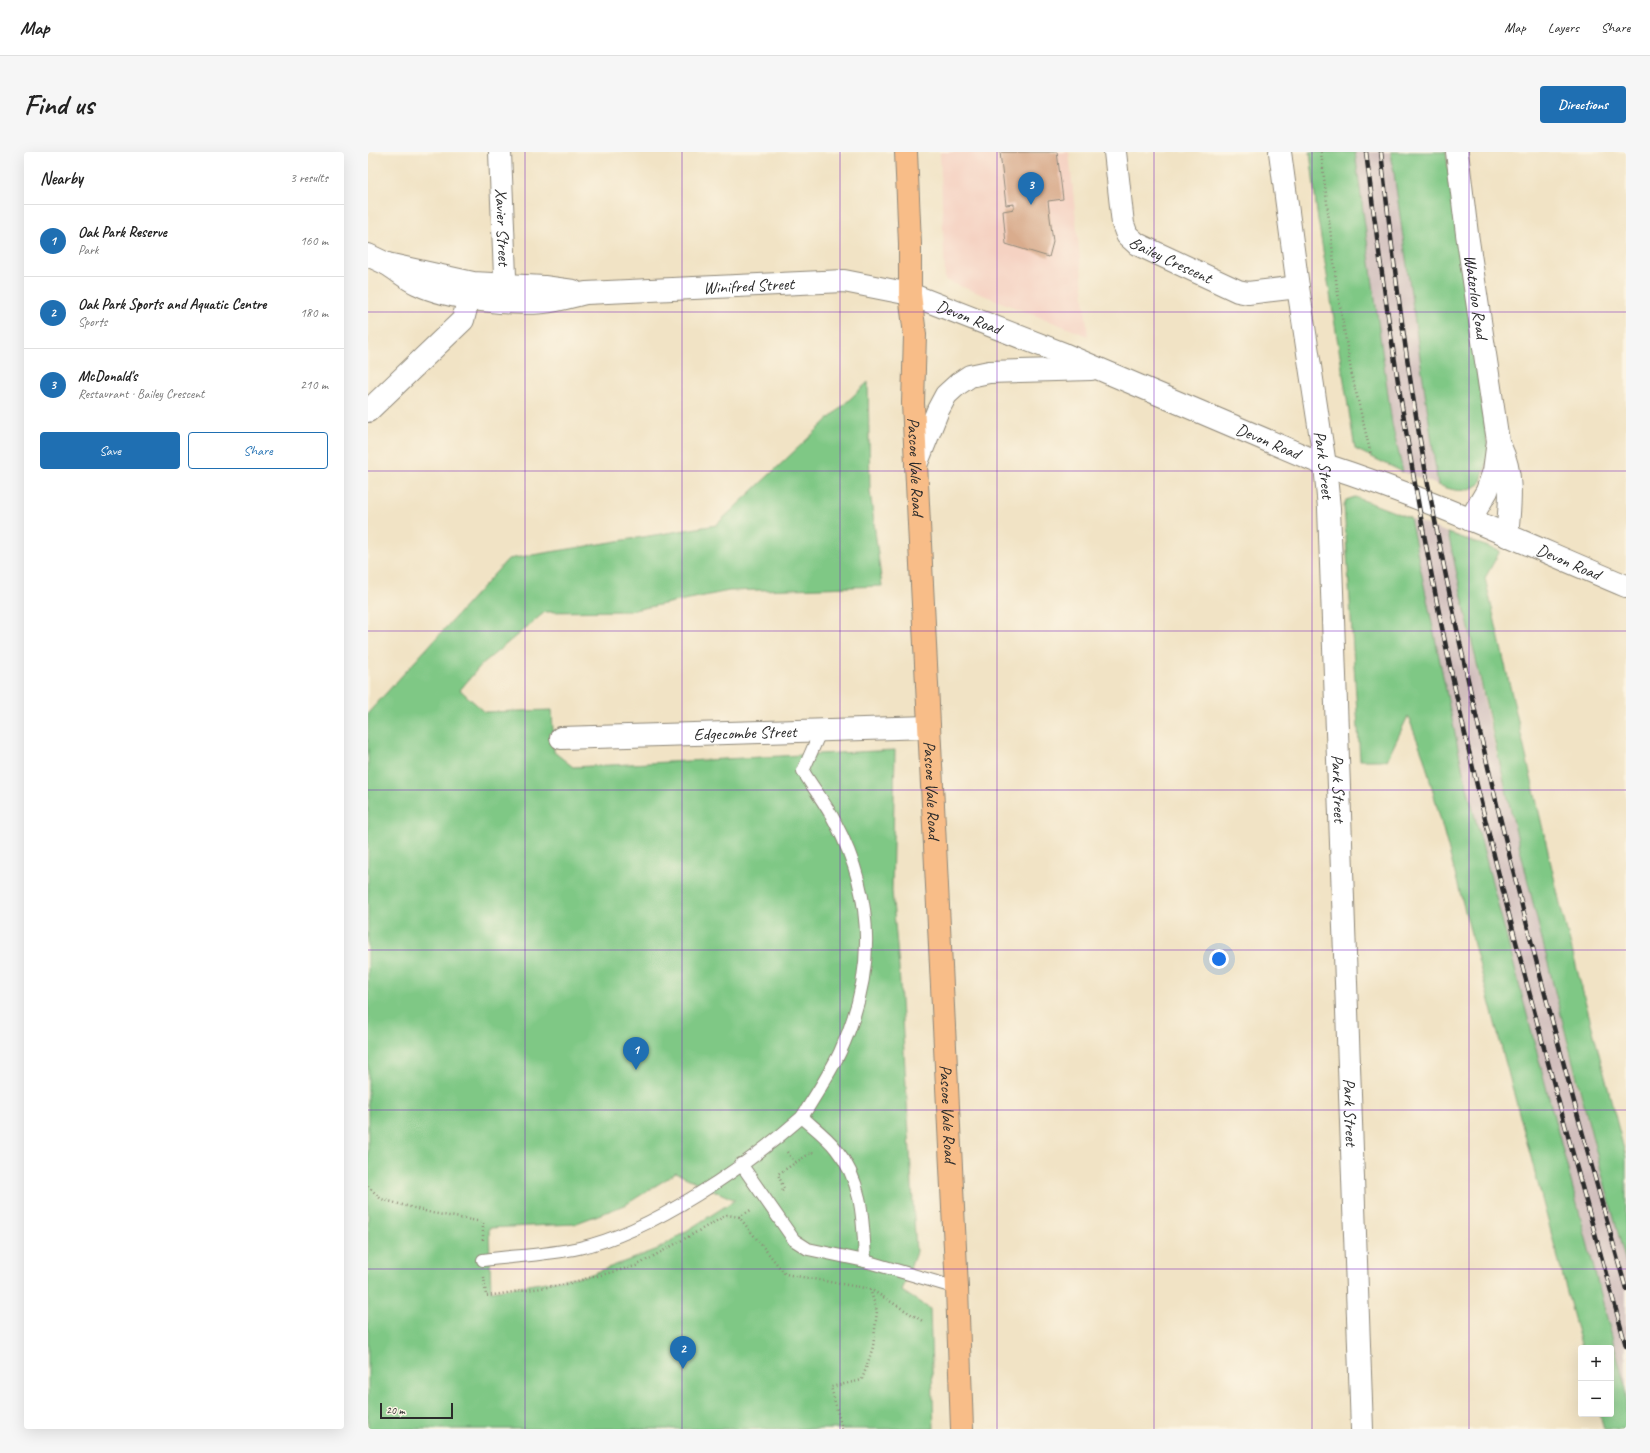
<!DOCTYPE html>
<html lang="en">
<head>
<meta charset="utf-8">
<style>
  :root { --surface:#fff; --page:#f6f6f6; --text:#222; --muted:#767676; --line:#e0e0e0; --accent:#1f6fb2 }
  body { margin:0; font-family:Caveat,sans-serif; background:var(--page); color:var(--text) }
  .controls { position:absolute; right:12px; bottom:12px; display:grid; overflow:hidden; border-radius:4px; box-shadow:0 4px 16px #0002 }
  .controls button { width:36px; height:36px; display:grid; place-items:center; padding:0; border:0; border-bottom:1px solid var(--line); background:var(--surface); color:var(--text); font:20px sans-serif }
  .scale { position:absolute; left:12px; bottom:10px; width:73px; box-sizing:border-box; padding-left:4px; border:2px solid #2b2b2b; border-top:0; font-size:11px; line-height:14px; white-space:nowrap; color:#2b2b2b; -webkit-text-stroke:3px #fcf5e5; paint-order:stroke }
  .you { position:absolute; left:851px; top:807px; width:14px; height:14px; margin:-10px; border:3px solid #fff; border-radius:50%; background:#1a73e8; box-shadow:0 0 0 6px #1a73e833 }
  .badge { display:grid; place-items:center; width:26px; height:26px; border-radius:50%; background:var(--accent); color:#fff; font-size:13px; font-weight:700 }
  .pin { position:absolute; translate:-50% -33px; filter:drop-shadow(0 1px 2px #0008) }
  .pin::after { content:''; position:absolute; top:21px; width:14px; height:12px; background:inherit; clip-path:polygon(0 0,100% 0,50% 100%) }
  .list { margin:0; padding:0; list-style:none }
  h2 { display:flex; justify-content:space-between; align-items:center; height:52px; margin:0; padding:0 16px; font-size:17px }
  h2 small { font-size:13px; font-weight:400; color:var(--muted) }
  .list li { display:grid; grid-template-columns:26px 1fr auto; gap:12px; align-items:center; box-sizing:border-box; height:72px; padding:0 16px; border-top:1px solid var(--line) }
  .list b { display:block; font-size:15px; white-space:nowrap }
  .list p { margin:0; font-size:13px; white-space:nowrap; color:var(--muted) }
  .list em { font-size:13px; font-style:normal; color:var(--muted) }
  .actions { display:flex; gap:8px; padding:12px 16px }
  .actions a { flex:1; padding:9px 0; border:1px solid var(--accent); border-radius:4px; text-align:center; font-size:14px; color:var(--accent) }
  .actions .main { background:var(--accent); color:#fff }
  .map { position:relative; flex:none; width:1258px; height:1277px; overflow:hidden; border-radius:4px }
  header { display:flex; align-items:center; gap:24px; box-sizing:border-box; height:56px; padding:0 20px; background:var(--surface); border-bottom:1px solid var(--line) }
  header strong { font-size:19px }
  nav { display:flex; gap:22px; margin-inline-start:auto; font-size:14px }
  .intro { display:flex; align-items:center; justify-content:space-between; box-sizing:border-box; height:96px; padding:0 24px }
  h1 { margin:0; font-size:28px }
  .button { padding:10px 18px; border-radius:4px; background:var(--accent); color:#fff; font-size:14px; font-weight:700 }
  main { display:flex; gap:24px; padding:0 24px }
  aside { flex:1; background:var(--surface); border-radius:4px; box-shadow:0 4px 16px #0002 }
  .map>svg:first-child { display:block }
  .built { fill:#f5d2c2 }
  .industrial { fill:#d1bfbd }
  .green { fill:#7fc885; stroke:#557a58; fill-rule:evenodd }
  .building { fill:#d9ac8d }
  .lines { fill:none; stroke-linecap:round; stroke-linejoin:round }
  .service-casing { stroke:#8e8778; stroke-width:14 }
  .minor-casing { stroke:#8e8778; stroke-width:24 }
  .primary-casing { stroke:#8e8778; stroke-width:24 }
  .path { stroke:#8e8778; stroke-width:2.5; stroke-dasharray:1 3; stroke-linecap:butt }
  .service { stroke:#fff; stroke-width:12 }
  .minor { stroke:#fff; stroke-width:22 }
  .primary { stroke:#f8bd88; stroke-width:22 }
  .rail-casing { stroke:#2b2b2b; stroke-width:4.5 }
  .rail { stroke:#fcf5e5; stroke-width:3; stroke-dasharray:9; stroke-linecap:butt }
  .grid { fill:none; stroke:#7b2cbf; stroke-width:1; stroke-opacity:0.55 }
  .labels { text-anchor:middle; dominant-baseline:central; stroke-width:3.5; stroke-linejoin:round; paint-order:stroke }
  .street-label { font-size:17px; fill:#2b2b2b; stroke:#fcf5e5 }
</style>
</head>
<body>
<header>
<strong>Map</strong>
<nav><a>Map</a><a>Layers</a><a>Share</a></nav>
</header>
<div class="intro"><h1>Find us</h1><a class="button">Directions</a></div>
<main>
<aside>
<h2>Nearby<small>3 results</small></h2>
<ul class="list">
<li><span class="badge">1</span><div><b>Oak Park Reserve</b><p>Park</p></div><em>160 m</em></li>
<li><span class="badge">2</span><div><b>Oak Park Sports and Aquatic Centre</b><p>Sports</p></div><em>180 m</em></li>
<li><span class="badge">3</span><div><b>McDonald's</b><p>Restaurant · Bailey Crescent</p></div><em>210 m</em></li>
</ul>
<div class="actions"><a class="main">Save</a><a>Share</a></div>
</aside>
<div class="map">
<svg width="1258" height="1277" viewBox="0 0 1258 1277">
  <rect width="100%" height="100%" fill="#fcf5e5"/>
  <filter id="ink" filterUnits="userSpaceOnUse"><feTurbulence type="fractalNoise" baseFrequency=".025" numOctaves="2"/><feDisplacementMap in="SourceGraphic" scale="8" xChannelSelector="R" yChannelSelector="G"/><feConvolveMatrix kernelMatrix="1 2 1 2 8 2 1 2 1" color-interpolation-filters="sRGB"/></filter>
  <filter id="wash" filterUnits="userSpaceOnUse"><feTurbulence type="fractalNoise" baseFrequency=".012" numOctaves="4" result="noise"/><feDisplacementMap in="SourceGraphic" scale="16" xChannelSelector="R" yChannelSelector="G"/><feGaussianBlur stdDeviation="0.9" result="paint"/><feColorMatrix in="noise" values="0 0 0 0 0 0 0 0 0 0 0 0 0 0 0 0 0 1.4 0 .05"/><feComposite in="paint" operator="in"/></filter>
  <g filter="url(#wash)">
    <rect width="100%" height="100%" fill="#f1e3c5"/>
    <!-- built -->
    <polygon class="built" points="572,0 701,0 720,184 577,128"/>
    <!-- industrial -->
    <g class="industrial">
      <polygon points="987,0 1023,0 1070,333 1035,320 1024,272"/>
      <polygon points="1042,366 1080,381 1120,567 1209,931 1258,1111 1258,1238 1095,620"/>
    </g>
    <!-- green -->
    <g class="green">
      <polygon points="942,0 987,0 1024,272 1035,320 987,297 949,61"/>
      <path d="M 1023,0 L 1078,0 L 1121,304 L 1112,332 C 1095,342 1088,339 1070,333 Z"/>
      <path d="M 500,230 L 502,339 L 514,434 L 361,439 L 261,459 L 177,460 L 113,513 L 92,538 L 117,560 L 184,558 L 186,600 L 205,615 L 527,598 L 524,739 L 531,816 L 548,1100 L 534,1139 L 562,1157 L 566,1277 L 0,1277 L 0,561 L 140,407 L 348,373 ZM 308,1021 L 367,1048 L 290,1097 L 221,1123 L 123,1139 L 121,1076 L 206,1072 L 257,1053 Z"/>
      <polygon points="987,345 1042,366 1095,620 1258,1238 1258,1277 1236,1277 1232,1262 1243,1262 1243,1196 1214,1196 1056,606 1040,564 1019,608 992,608 976,354 978,348"/>
      <path d="M 1080,381 L 1132,399 L 1117,426 L 1194,760 L 1258,1005 L 1258,1111 C 1192,869 1133,626 1080,381 Z"/>
    </g>
    <g id="blocks">
      <!-- building -->
      <polygon class="building" points="632,0 689,0 695,47 680,49 685,90 681,105 638,92 635,59 646,57 646,52 638,53"/>
    </g>
  </g>
  <g filter="url(#ink)">
    <use href="#blocks" fill-opacity="0" stroke="#8e8778" stroke-width="1"/>
    <g class="lines">
      <defs>
        <g id="service">
          <path d="M 434,965 C 447,944 461,923 472,900 C 508,822 507,745 467,670 C 458,652 445,636 435,619 L 453,578"/>
          <polyline points="373,1012 426,1088 440,1097 497,1109 589,1136"/>
          <path d="M 115,1108 C 146,1104 179,1103 211,1096 C 284,1080 378,1014 434,965 C 445,975 459,985 468,997 C 495,1030 495,1068 497,1109"/>
        </g>
        <g id="minor">
          <path id="s1" d="M 132,0 L 137,124 L 135,147"/>
          <path id="s2" d="M 747,0 L 755,72 L 759,83 L 769,92 L 870,139 L 880,141 L 930,135"/>
          <path id="s3" d="M 912,0 L 930,135 L 957,313 L 961,356 L 994,1277"/>
          <path id="s4" d="M 1089,0 L 1099,82 L 1130,289 L 1126,319 L 1119,339 L 1102,368"/>
          <polyline points="0,103 19,112 105,131 176,135 205,139"/>
          <path id="s5" d="M 19,112 C 29,118 39,127 50,132 C 80,147 142,153 176,150 C 190,149 204,144 218,141 L 476,129 L 542,142 L 696,202 L 957,313 C 1060,346 1158,392 1258,434"/>
          <polyline points="0,259 95,168 104,134"/>
          <path d="M 1132,294 C 1146,323 1142,353 1139,384"/>
          <polyline points="548,313 570,258 578,243 590,232 602,224 621,220 723,217"/>
          <path id="s6" d="M 193,586 L 561,575"/>
        </g>
        <g id="primary">
          <path id="s7" d="M 538,0 L 542,92 L 542,142 L 547,183 L 545,251 L 589,1136 L 594,1277"/>
        </g>
      </defs>
      <!-- service casing -->
      <use href="#service" class="service-casing"/>
      <!-- minor casing -->
      <use href="#minor" class="minor-casing"/>
      <!-- primary casing -->
      <use href="#primary" class="primary-casing"/>
      <!-- path -->
      <g class="path">
        <polyline points="953,0 969,136 983,219 1003,303"/>
        <polyline points="419,1000 428,1011"/>
        <polyline points="0,1034 13,1047 64,1061 115,1070 115,1090"/>
        <polyline points="414,1039 416,1037 410,1022 444,1000 445,1001"/>
        <polyline points="371,1065 383,1058"/>
        <polyline points="116,1125 118,1144 194,1133 268,1114 359,1063 371,1065 417,1122 502,1137 556,1170"/>
        <polyline points="474,1277 463,1235 494,1228 505,1195 509,1159 502,1137"/>
      </g>
      <!-- service -->
      <use href="#service" class="service"/>
      <!-- minor -->
      <use href="#minor" class="minor"/>
      <!-- primary -->
      <use href="#primary" class="primary"/>
      <defs>
        <g id="rail">
          <path d="M 998,0 C 1022,195 1053,390 1097,582 C 1144,787 1202,991 1258,1194"/>
          <path d="M 1013,0 C 1026,118 1041,237 1064,353 C 1114,618 1185,878 1258,1137"/>
        </g>
      </defs>
      <!-- rail casing -->
      <use href="#rail" class="rail-casing"/>
      <!-- rail -->
      <use href="#rail" class="rail"/>
    </g>
  </g>
  <!-- grid -->
  <path class="grid" d="M 157,0 L 157,1277M 314,0 L 314,1277M 472,0 L 472,1277M 629,0 L 629,1277M 786,0 L 786,1277M 944,0 L 944,1277M 1101,0 L 1101,1277M 0,160 L 1258,160M 0,319 L 1258,319M 0,479 L 1258,479M 0,638 L 1258,638M 0,798 L 1258,798M 0,958 L 1258,958M 0,1117 L 1258,1117"/>
  <g class="labels">
    <!-- street labels -->
    <g class="street-label">
      <text stroke="none"><textPath href="#s1" startOffset="75">Xavier Street</textPath></text>
      <text stroke="none"><textPath href="#s2" startOffset="135">Bailey Crescent</textPath></text>
      <text stroke="none"><textPath href="#s5" startOffset="371">Winifred Street</textPath></text>
      <text stroke="none"><textPath href="#s4" startOffset="146">Waterloo Road</textPath></text>
      <text stroke="none"><textPath href="#s5" startOffset="597">Devon Road</textPath></text>
      <text stroke="none"><textPath href="#s5" startOffset="921">Devon Road</textPath></text>
      <text stroke="none"><textPath href="#s3" startOffset="316">Park Street</textPath></text>
      <text stroke="none"><textPath href="#s7" startOffset="315">Pascoe Vale Road</textPath></text>
      <text stroke="none"><textPath href="#s5" startOffset="1245">Devon Road</textPath></text>
      <text stroke="none"><textPath href="#s6" startOffset="184">Edgecombe Street</textPath></text>
      <text stroke="none"><textPath href="#s3" startOffset="640">Park Street</textPath></text>
      <text stroke="none"><textPath href="#s7" startOffset="639">Pascoe Vale Road</textPath></text>
      <text stroke="none"><textPath href="#s3" startOffset="964">Park Street</textPath></text>
      <text stroke="none"><textPath href="#s7" startOffset="963">Pascoe Vale Road</textPath></text>
    </g>
  </g>
</svg>
<div class="controls">
<button>+</button>
<button>−</button>
</div>
<div class="scale">20 m</div>
<div class="you"></div>
<div class="pin badge" style="left:268px;top:918px">1</div>
<div class="pin badge" style="left:315px;top:1217px">2</div>
<div class="pin badge" style="left:663px;top:53px">3</div>
</div>
</main>
</body>
</html>
